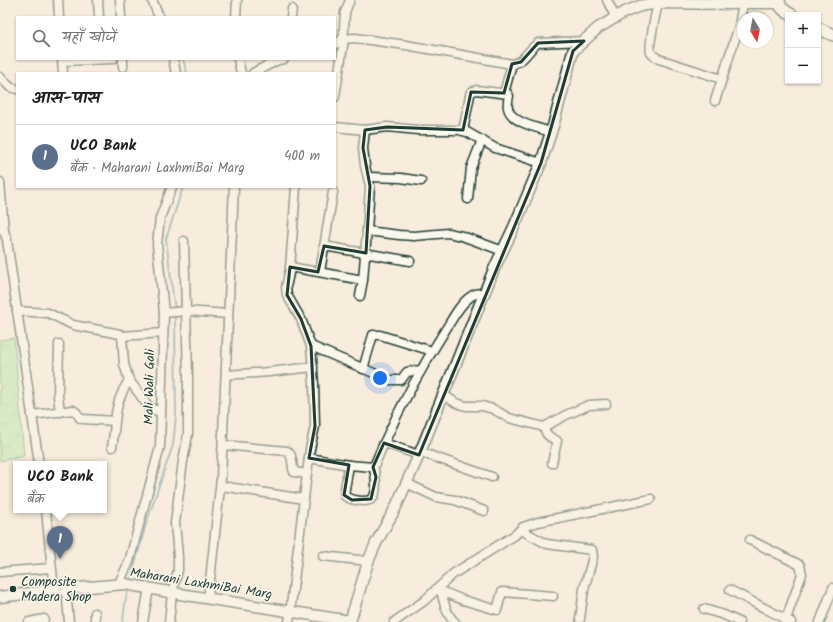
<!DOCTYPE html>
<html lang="hi">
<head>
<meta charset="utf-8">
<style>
  :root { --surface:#fff; --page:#f2f2f2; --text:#202124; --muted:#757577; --line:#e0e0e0; --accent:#1a73e8 }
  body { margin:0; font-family:Kalam,"Playpen Sans Deva",sans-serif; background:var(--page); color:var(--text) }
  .controls { position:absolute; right:12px; top:12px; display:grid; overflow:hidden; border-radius:0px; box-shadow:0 1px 3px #0004 }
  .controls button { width:36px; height:36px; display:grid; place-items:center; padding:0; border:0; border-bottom:1px solid var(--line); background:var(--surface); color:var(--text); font:20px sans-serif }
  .compass { position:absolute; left:737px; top:12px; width:36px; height:36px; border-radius:50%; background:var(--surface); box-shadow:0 1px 3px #0004; rotate:170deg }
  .you { position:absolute; left:380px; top:378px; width:14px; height:14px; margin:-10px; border:3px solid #fff; border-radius:50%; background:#1a73e8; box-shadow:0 0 0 6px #1a73e833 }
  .badge { display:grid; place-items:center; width:26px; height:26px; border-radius:50%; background:var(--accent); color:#fff; font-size:13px; font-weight:700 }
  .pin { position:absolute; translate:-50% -33px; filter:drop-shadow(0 1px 2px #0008) }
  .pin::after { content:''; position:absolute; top:21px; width:14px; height:12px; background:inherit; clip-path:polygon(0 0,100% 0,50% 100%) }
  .popup { position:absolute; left:13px; top:461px; width:94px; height:52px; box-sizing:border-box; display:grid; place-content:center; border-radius:0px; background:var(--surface); filter:drop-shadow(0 1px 3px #0005); font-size:13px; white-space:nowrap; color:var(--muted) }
  .popup b { font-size:15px; color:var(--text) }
  .popup::after { content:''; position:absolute; left:50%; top:100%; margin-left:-8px; border:8px solid transparent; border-top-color:var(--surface) }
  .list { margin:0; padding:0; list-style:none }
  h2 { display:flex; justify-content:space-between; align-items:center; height:52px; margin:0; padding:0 16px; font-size:17px }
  h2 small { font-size:13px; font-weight:400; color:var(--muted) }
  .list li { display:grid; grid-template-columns:26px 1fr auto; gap:12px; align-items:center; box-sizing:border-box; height:64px; padding:0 16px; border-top:1px solid var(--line) }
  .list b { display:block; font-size:15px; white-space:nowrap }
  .list p { margin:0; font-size:13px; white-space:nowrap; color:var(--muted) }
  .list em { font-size:13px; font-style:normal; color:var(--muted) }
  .icon { flex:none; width:22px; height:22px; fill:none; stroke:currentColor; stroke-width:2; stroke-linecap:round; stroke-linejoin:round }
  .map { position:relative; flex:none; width:833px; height:622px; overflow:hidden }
  .search { position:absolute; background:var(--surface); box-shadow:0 1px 3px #0004; left:16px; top:16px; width:320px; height:44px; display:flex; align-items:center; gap:10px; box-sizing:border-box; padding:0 14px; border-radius:0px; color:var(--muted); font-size:15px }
  .panel { position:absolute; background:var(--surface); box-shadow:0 1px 3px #0004; left:16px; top:72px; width:320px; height:116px; border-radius:0px }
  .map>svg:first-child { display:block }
  .park { fill:url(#park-tufts); stroke:#689270 }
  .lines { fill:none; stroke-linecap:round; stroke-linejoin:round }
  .stream { stroke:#6492a5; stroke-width:2 }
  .minor-casing { stroke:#1f3d34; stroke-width:11 }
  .major-casing { stroke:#1f3d34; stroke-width:13 }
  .highway-casing { stroke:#1f3d34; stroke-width:14 }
  .minor { stroke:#fbf7ec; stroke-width:8 }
  .major { stroke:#fbf7ec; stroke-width:10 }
  .highway { stroke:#fbf7ec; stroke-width:11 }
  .marked { fill:none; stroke:#1f3d34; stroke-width:3; stroke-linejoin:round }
  .poi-dot { fill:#1f3d34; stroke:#fbf7ec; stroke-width:1.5 }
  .labels { text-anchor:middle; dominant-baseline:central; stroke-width:3; stroke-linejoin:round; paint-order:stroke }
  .street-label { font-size:13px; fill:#1f3d34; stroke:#fbf7ec }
  .poi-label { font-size:13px; fill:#1f3d34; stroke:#fbf7ec; text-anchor:start }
</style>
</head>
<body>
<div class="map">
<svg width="833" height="622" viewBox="0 0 833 622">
  <defs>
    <pattern id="park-tufts" width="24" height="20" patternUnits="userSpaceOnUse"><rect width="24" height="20" fill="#b1e8ab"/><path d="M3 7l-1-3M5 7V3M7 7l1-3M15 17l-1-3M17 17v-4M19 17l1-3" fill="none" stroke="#98c894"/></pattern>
  </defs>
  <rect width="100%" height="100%" fill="#f8eddc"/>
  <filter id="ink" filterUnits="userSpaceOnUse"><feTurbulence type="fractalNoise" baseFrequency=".025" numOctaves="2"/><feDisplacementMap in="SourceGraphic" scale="8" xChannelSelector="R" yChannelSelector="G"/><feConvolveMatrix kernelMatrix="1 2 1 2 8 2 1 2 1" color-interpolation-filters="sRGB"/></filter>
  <g filter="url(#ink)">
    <!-- park -->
    <polygon class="park" points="14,338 24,456 0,461 0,340"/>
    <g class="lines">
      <!-- stream -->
      <g class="stream">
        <polyline points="157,0 165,17"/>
        <polyline points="183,59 187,73"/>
        <polyline points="175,311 166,239 183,187"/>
        <polyline points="130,582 146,524 173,445 176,416 175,315"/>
        <polyline points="123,622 125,602 129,588"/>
      </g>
      <defs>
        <g id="minor">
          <polyline points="58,0 59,17"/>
          <polyline points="98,0 99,17"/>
          <polyline points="120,0 121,17"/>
          <polyline points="152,0 159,17"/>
          <polyline points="607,0 616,18"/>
          <path d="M 658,3 C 656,12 648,46 651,53 C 653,56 656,57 659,59 L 722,79"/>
          <polyline points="236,17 237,0"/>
          <polyline points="291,17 292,9"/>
          <path d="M 335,44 L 343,39 L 355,38 L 406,45 L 512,64 C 527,60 526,51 538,43 L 584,41"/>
          <polyline points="62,59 63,73"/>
          <polyline points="123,59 123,67"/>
          <polyline points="173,59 176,73"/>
          <polyline points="238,59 241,73"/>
          <polyline points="63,61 113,59"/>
          <polyline points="253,73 278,60 284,59"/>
          <polyline points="0,77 10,87 17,89"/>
          <polyline points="504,93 512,64"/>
          <polyline points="335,97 343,46 345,12 350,0"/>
          <polyline points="715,101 739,26 743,3"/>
          <polyline points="335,127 365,130 387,127 418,130 459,130 467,132 495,148 541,163"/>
          <polyline points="365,130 363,148 365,166 370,186 367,231"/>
          <path d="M 463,131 L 470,95 L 471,92 L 476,90 L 508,94 L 509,96 C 508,100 507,104 508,108 C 511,123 539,128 551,132"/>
          <polyline points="369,177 401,178 421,181"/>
          <polyline points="0,182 4,231"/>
          <polyline points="468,199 471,168 482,140"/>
          <polyline points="0,228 4,231 7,240 39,464"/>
          <polyline points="184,241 186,311 228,314"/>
          <polyline points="324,246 410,261"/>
          <polyline points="290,267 363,280 367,231 399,235 414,236 448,233 462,236 503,251"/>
          <polyline points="320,272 333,192"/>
          <polyline points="360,296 363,280"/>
          <polyline points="17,311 48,313 73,325 120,334 122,336 124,364 129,380 149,407 161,413"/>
          <polyline points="164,313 186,311 188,373 188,434 183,461 175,523 178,557 178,570 172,593 169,622"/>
          <polyline points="122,336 163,333"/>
          <polyline points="59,344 58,396 60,412"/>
          <polyline points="311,346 390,380 401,380 407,372 421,370"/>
          <polyline points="363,369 373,335 380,335 432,351"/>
          <polyline points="226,375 269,372 313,367"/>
          <polyline points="444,395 456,403 466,406 482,406 493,409 509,418 544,427"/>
          <polyline points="32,415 73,410 76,412 80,418 83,419 115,421"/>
          <polyline points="544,427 566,415 589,405 606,404"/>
          <path d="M 544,427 C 546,436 550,437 557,441 L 552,463"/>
          <path d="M 223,445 L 287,451 C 294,455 291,465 294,472 L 307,474"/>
          <path d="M 112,447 C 114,437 114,431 115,422 C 116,407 121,392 129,380"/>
          <polyline points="420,452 492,477"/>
          <path d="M 419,455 L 384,443 C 402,403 423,365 446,329 C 453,318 460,304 470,297 C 475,293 479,293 485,293"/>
          <polyline points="309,458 349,465 373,467 375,464 384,443"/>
          <path d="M 349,465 L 344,495 C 348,500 366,503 372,499 C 378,494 376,474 373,467"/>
          <polyline points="406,483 436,497 455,500 484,511"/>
          <polyline points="221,486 304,499"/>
          <polyline points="46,510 54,590"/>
          <polyline points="521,530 547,544 592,550 593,557 584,589 580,619"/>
          <polyline points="750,540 800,565 802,574 785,622"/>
          <polyline points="323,556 359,560 368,562"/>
          <polyline points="0,572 51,568"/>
          <polyline points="119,583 129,562 160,447 164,313 157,244 160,218 172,187"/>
          <polyline points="66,589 69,622"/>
          <polyline points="436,589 463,600 497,610 502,592 553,596"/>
          <polyline points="730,590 791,622"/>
          <path d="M 441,591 C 444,602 446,615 455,622"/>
          <polyline points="208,599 221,478 234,187"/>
          <polyline points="704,609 724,615 739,622"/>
          <polyline points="95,613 95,622"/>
          <polyline points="29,622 44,619"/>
          <polyline points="143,622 149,588"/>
          <polyline points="289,622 310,449 315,426 314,384 311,346 301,319 287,295 286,287 290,269 296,187"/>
          <polyline points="394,622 424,601 453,574 515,535 523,527 538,522 651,499"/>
          <polyline points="820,622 833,588"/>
        </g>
        <g id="major">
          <polyline points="0,597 54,590 125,584 180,594 350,621"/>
          <polyline points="350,622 368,562 376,543 395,509 419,455 494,269 514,227 541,163 553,126 573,51 598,28 625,12 640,6 658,3 734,4 743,3 779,3"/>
        </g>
        <g id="highway">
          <path d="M 779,0 C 779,8 786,12 792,15"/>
          <polyline points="818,28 833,35"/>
        </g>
      </defs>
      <!-- minor casing -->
      <use href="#minor" class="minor-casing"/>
      <!-- major casing -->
      <use href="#major" class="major-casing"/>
      <!-- highway casing -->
      <use href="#highway" class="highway-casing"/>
      <!-- minor -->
      <use href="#minor" class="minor"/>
      <!-- major -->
      <use href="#major" class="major"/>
      <!-- highway -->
      <use href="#highway" class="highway"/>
    </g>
  </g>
  <!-- marked area -->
  <path d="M0 0H833V622H0ZM 584,41 L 573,51 L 541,163 L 419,455 L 384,443 L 373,467 L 376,477 L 371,499 L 352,500 L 344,495 L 349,465 L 309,458 L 315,426 L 311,346 L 301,319 L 287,295 L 290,267 L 318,272 L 324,246 L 366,253 L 370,186 L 363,148 L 365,130 L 387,127 L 463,130 L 471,92 L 504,93 L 512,64 L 521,62 L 538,43 Z" fill="#f8eddc" fill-opacity=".55" fill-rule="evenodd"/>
  <path class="marked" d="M 584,41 L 573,51 L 541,163 L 419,455 L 384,443 L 373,467 L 376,477 L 371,499 L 352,500 L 344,495 L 349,465 L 309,458 L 315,426 L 311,346 L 301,319 L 287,295 L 290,267 L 318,272 L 324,246 L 366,253 L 370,186 L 363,148 L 365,130 L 387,127 L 463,130 L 471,92 L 504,93 L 512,64 L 521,62 L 538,43 Z"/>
  <!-- markers -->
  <circle class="poi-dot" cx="13" cy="589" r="4"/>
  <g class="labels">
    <!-- street labels -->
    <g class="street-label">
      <text transform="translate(150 387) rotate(-89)">Mali Wali Gali</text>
      <text transform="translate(201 584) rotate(9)">Maharani LaxhmiBai Marg</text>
    </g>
    <!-- poi labels -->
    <g class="poi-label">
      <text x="21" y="582">Composite<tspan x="21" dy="15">Madera Shop</tspan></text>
    </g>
  </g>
</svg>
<div class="controls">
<button>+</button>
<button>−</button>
</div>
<svg class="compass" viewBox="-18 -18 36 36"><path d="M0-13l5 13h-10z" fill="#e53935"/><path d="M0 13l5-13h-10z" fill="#757577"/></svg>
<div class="you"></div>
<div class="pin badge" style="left:60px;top:559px;background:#5c6f8a">1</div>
<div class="popup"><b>UCO Bank</b>बैंक</div>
<div class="search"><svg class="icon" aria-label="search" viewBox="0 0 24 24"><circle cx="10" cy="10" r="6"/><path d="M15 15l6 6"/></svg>यहाँ खोजें</div>
<section class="panel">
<h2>आस-पास<small></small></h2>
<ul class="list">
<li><span class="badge" style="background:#5c6f8a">1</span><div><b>UCO Bank</b><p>बैंक · Maharani LaxhmiBai Marg</p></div><em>400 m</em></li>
</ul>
</section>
</div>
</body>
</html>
